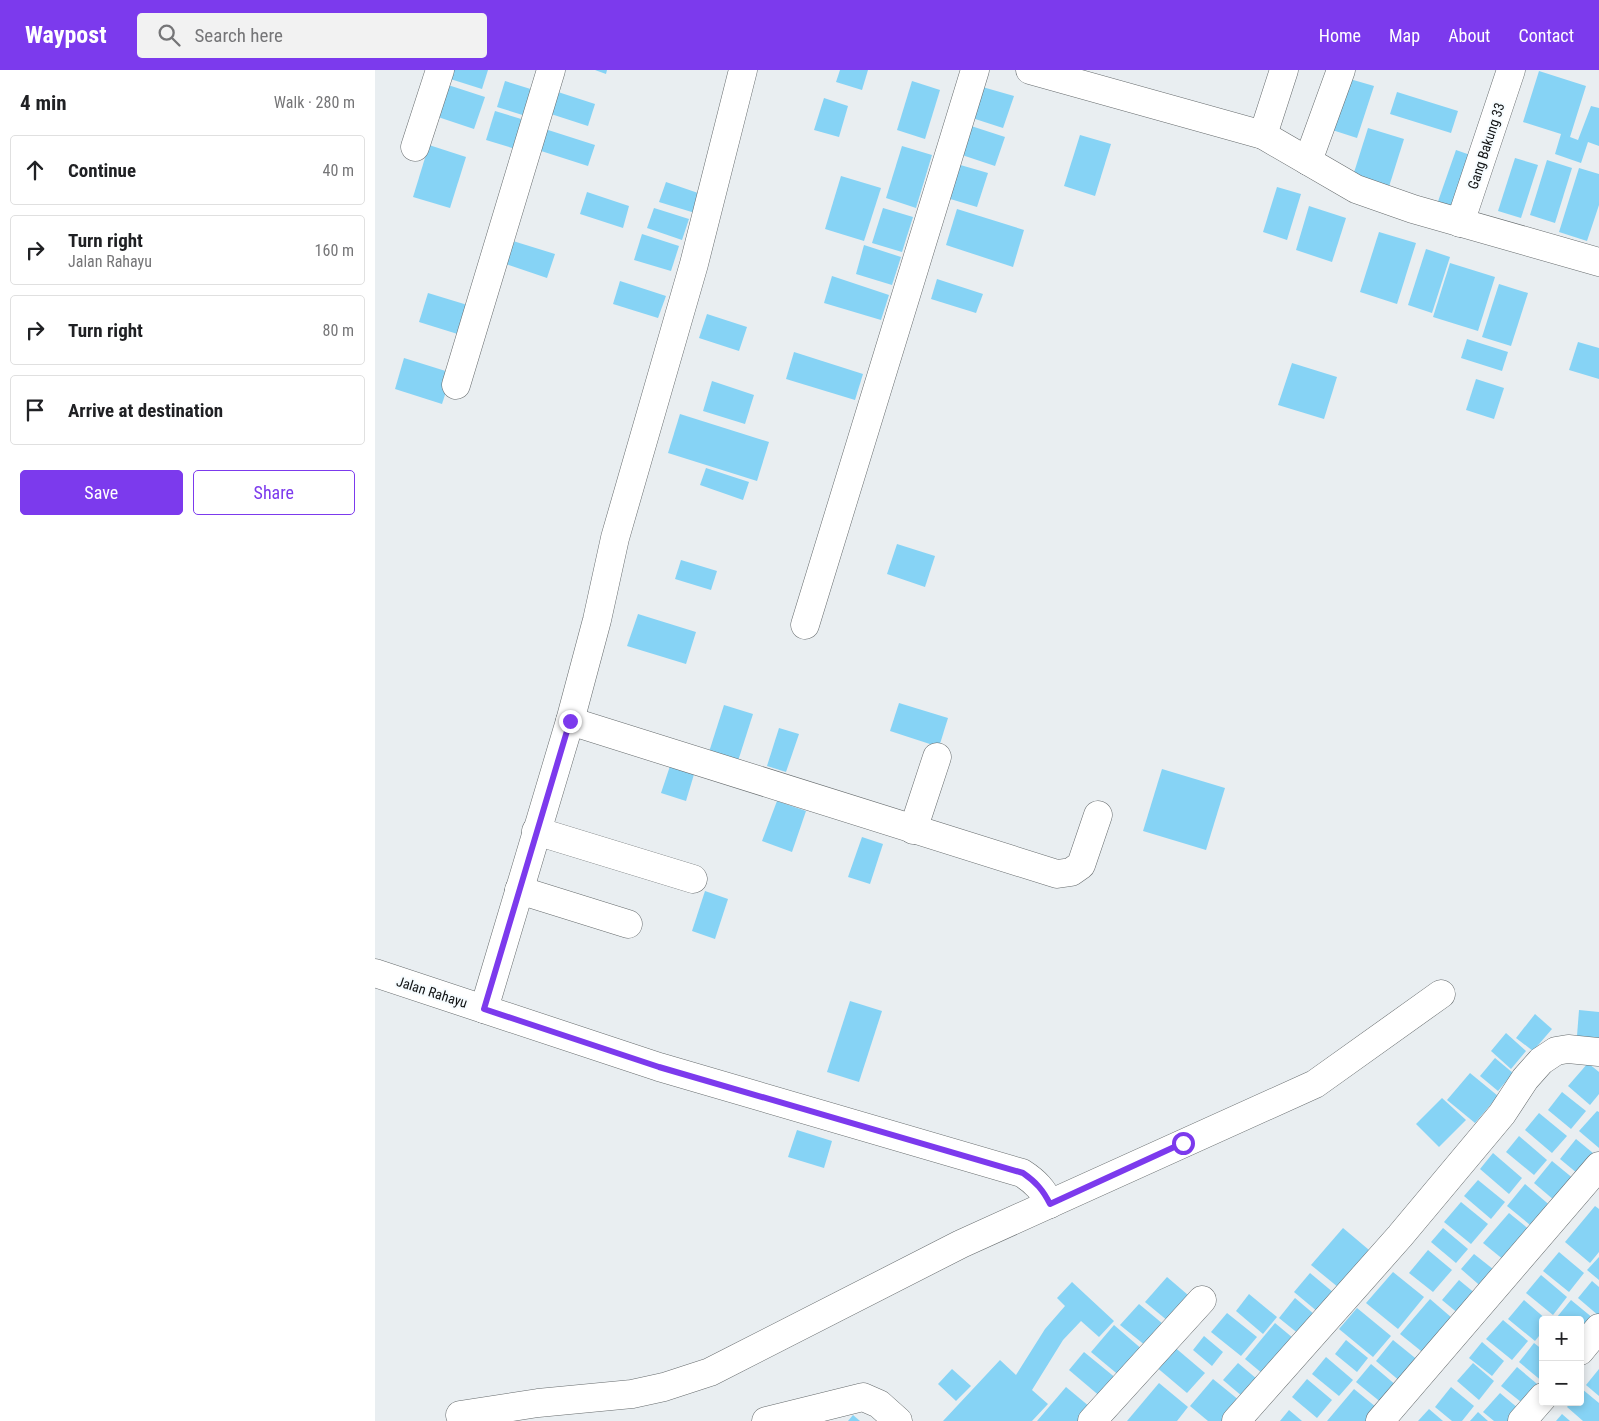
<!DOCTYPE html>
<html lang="en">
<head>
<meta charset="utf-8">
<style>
  :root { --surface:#fff; --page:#f2f2f2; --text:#202124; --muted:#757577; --line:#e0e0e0; --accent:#7c3aed }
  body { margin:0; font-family:"Roboto Condensed",sans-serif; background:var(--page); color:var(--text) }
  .controls { position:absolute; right:15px; bottom:15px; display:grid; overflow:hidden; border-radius:5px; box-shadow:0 2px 8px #0003 }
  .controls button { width:45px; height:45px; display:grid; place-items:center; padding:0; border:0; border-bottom:1px solid var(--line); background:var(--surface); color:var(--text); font:25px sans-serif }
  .stop { position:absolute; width:15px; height:15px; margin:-11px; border:4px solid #7c3aed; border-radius:50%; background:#fff }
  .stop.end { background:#7c3aed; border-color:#fff; box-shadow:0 1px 5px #0008 }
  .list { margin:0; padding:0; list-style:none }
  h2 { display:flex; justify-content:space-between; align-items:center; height:65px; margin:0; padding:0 20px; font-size:21px }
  h2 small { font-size:16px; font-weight:400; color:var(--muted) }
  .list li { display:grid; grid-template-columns:32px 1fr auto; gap:15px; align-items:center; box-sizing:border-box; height:70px; margin:0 10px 10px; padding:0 10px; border:1px solid var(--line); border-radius:5px }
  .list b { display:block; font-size:19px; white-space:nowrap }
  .list p { margin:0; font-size:16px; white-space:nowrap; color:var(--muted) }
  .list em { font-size:16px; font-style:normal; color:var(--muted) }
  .actions { display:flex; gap:10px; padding:15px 20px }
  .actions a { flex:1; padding:11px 0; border:1px solid var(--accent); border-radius:5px; text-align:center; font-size:18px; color:var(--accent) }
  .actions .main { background:var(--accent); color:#fff }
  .icon { flex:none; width:28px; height:28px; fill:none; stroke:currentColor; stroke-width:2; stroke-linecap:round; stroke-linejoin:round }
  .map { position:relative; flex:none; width:1224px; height:1351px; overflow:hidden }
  header { display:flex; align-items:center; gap:30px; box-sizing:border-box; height:70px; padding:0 25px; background:var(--accent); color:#fff }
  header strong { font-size:24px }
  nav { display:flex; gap:28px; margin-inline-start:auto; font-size:18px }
  .search { width:350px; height:45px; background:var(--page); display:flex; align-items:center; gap:12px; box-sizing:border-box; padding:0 18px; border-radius:5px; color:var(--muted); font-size:19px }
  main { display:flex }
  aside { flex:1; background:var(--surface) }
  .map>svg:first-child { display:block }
  .building { fill:#86d3f5 }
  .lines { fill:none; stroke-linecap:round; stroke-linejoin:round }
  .minor-casing { stroke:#666b6d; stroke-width:29 }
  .minor { stroke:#fff; stroke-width:28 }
  .route { stroke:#7c3aed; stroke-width:6 }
  .labels { text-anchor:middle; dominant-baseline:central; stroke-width:4; stroke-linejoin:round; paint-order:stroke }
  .street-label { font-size:14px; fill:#101213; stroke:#f6fcff }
</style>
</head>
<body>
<header>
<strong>Waypost</strong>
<div class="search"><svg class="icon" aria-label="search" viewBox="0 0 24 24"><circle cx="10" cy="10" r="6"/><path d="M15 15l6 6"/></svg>Search here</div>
<nav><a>Home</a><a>Map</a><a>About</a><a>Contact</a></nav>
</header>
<main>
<aside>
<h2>4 min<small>Walk · 280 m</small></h2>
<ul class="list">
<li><svg class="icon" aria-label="ahead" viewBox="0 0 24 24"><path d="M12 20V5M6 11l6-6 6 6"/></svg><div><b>Continue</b></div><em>40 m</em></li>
<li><svg class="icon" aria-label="right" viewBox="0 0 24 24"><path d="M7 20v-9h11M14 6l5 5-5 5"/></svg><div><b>Turn right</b><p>Jalan Rahayu</p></div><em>160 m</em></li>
<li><svg class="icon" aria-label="right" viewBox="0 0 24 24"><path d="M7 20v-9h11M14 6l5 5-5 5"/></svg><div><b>Turn right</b></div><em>80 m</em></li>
<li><svg class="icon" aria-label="arrive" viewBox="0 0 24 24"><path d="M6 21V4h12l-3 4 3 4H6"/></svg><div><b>Arrive at destination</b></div></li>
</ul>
<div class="actions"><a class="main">Save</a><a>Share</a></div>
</aside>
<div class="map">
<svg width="1224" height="1351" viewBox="0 0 1224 1351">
  <rect width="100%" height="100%" fill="#e9eef1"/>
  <!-- building -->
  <g class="building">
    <polygon points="71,0 113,0 107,19 69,7"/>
    <polygon points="220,0 232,0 231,4"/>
    <polygon points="465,0 493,0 487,20 461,12"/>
    <polygon points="1164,1 1211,16 1195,67 1203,70 1216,36 1224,38 1224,76 1213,72 1206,93 1180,84 1186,64 1148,52"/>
    <polygon points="968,7 999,16 982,68 951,58"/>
    <polygon points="130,11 162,21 154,47 122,37"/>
    <polygon points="537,11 565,20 550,69 522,60"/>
    <polygon points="70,14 110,27 99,59 60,46"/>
    <polygon points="604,16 639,26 628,58 594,47"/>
    <polygon points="183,22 220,34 213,56 176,44"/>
    <polygon points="1022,22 1083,41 1076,63 1015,44"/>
    <polygon points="449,28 473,36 464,67 439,60"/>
    <polygon points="120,41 156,52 147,81 111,70"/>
    <polygon points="593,55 630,67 620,96 584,84"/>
    <polygon points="993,58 1029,69 1012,123 976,112"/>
    <polygon points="170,59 220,75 213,96 163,80"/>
    <polygon points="705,65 736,74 720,126 689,116"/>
    <polygon points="54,75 91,87 75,138 38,127"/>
    <polygon points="527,76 557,85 541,138 511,128"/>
    <polygon points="1081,80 1101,87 1081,147 1060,140"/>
    <polygon points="1140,88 1163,95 1146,148 1123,141"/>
    <polygon points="1172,90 1197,98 1180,153 1155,145"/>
    <polygon points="582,94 613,103 602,137 572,128"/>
    <polygon points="1204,98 1224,104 1224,135 1212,171 1184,162"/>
    <polygon points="466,106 506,118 489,171 450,159"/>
    <polygon points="291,112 326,124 320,143 284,132"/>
    <polygon points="902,117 926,124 912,170 888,162"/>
    <polygon points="212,122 254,136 248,158 205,144"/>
    <polygon points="934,136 971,148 957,192 921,180"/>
    <polygon points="279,138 314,149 307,170 272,158"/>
    <polygon points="508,138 538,147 527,182 497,173"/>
    <polygon points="582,139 649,160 638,197 571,175"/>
    <polygon points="1004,162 1041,173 1022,234 985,222"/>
    <polygon points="267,164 304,176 296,201 259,190"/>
    <polygon points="138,171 180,184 172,208 131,194"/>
    <polygon points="489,175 526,187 517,215 481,204"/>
    <polygon points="1051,179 1075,187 1057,243 1033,235"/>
    <polygon points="1075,193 1120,207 1103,261 1058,247"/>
    <polygon points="457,206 514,225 506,250 449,233"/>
    <polygon points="562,209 608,224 601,243 556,229"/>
    <polygon points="245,211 291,226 283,248 238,234"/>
    <polygon points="1124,214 1153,223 1136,276 1107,267"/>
    <polygon points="53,223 99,237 89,266 44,252"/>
    <polygon points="332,244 372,257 364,281 324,268"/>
    <polygon points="1092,269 1133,282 1127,301 1086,288"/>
    <polygon points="1203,272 1224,278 1224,309 1194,300"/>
    <polygon points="419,282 488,304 480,330 411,309"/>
    <polygon points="29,288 77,303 67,334 20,319"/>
    <polygon points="917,293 962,307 949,349 903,335"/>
    <polygon points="1101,309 1129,318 1119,349 1091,340"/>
    <polygon points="337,311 379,325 370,354 328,341"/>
    <polygon points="305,344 394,372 382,411 293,383"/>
    <polygon points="331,398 374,412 368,430 325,415"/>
    <polygon points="522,474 560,486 550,517 512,504"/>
    <polygon points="306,490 342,501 336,520 300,509"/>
    <polygon points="263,544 321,562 311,594 252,576"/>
    <polygon points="524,633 573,648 564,677 515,661"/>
    <polygon points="349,635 378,644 363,691 334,682"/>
    <polygon points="404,658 424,664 411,702 392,696"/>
    <polygon points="296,693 320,701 311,731 286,723"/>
    <polygon points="787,699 850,718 831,780 768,761"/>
    <polygon points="402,731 431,741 417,782 387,771"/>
    <polygon points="487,767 508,774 495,814 473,807"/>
    <polygon points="330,821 353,829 340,869 317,861"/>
    <polygon points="475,931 507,941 484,1012 452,1002"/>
    <polygon points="1204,940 1224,942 1224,968 1202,966"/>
    <polygon points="1160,944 1177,959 1158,981 1141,968"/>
    <polygon points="1131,963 1151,981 1136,999 1116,981"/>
    <polygon points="1120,988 1138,1003 1123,1021 1105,1006"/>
    <polygon points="1213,993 1224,1002 1224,1024 1215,1035 1193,1016"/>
    <polygon points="1095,1003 1123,1026 1100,1053 1072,1030"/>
    <polygon points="1187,1022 1211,1041 1196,1059 1173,1040"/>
    <polygon points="1067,1028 1091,1050 1064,1077 1041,1054"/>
    <polygon points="1222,1041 1224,1042 1224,1078 1204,1061"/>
    <polygon points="1164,1043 1192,1066 1177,1083 1150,1060"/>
    <polygon points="422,1060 457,1071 449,1098 413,1087"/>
    <polygon points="1144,1066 1172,1090 1159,1105 1131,1082"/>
    <polygon points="1201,1069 1224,1088 1208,1108 1185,1089"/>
    <polygon points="1118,1083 1147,1108 1134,1124 1105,1099"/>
    <polygon points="1177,1091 1205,1114 1186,1136 1159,1113"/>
    <polygon points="1103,1110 1130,1132 1116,1149 1089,1126"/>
    <polygon points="1150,1114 1178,1138 1160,1159 1132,1136"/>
    <polygon points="1086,1132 1113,1154 1096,1174 1069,1152"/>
    <polygon points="1220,1136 1224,1139 1224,1182 1215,1193 1190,1172"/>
    <polygon points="1134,1143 1161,1165 1135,1195 1108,1173"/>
    <polygon points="968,1158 1000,1185 969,1222 936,1195"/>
    <polygon points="1068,1158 1093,1179 1081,1193 1056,1172"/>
    <polygon points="1053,1180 1077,1200 1058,1222 1034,1203"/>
    <polygon points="1184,1182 1209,1203 1194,1222 1168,1201"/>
    <polygon points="1099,1184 1123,1203 1110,1220 1086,1199"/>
    <polygon points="1224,1187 1224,1210 1212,1200"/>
    <polygon points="1018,1202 1049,1227 1023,1259 991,1233"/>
    <polygon points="935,1203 965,1228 949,1247 919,1222"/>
    <polygon points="1166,1205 1192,1227 1178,1245 1151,1223"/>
    <polygon points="792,1207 820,1231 799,1256 770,1232"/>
    <polygon points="1084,1210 1107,1229 1090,1249 1067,1230"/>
    <polygon points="1217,1211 1224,1217 1224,1246 1203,1228"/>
    <polygon points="697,1212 739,1251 724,1267 706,1251 688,1270 657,1320 673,1334 657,1351 568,1351 625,1290 641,1305 670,1259 690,1236 682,1228"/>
    <polygon points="874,1224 902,1247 888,1264 861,1241"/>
    <polygon points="920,1228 946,1250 930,1269 904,1248"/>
    <polygon points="1055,1229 1084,1254 1056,1289 1025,1264"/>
    <polygon points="1149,1230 1172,1250 1168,1250 1168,1261 1160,1271 1133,1249"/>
    <polygon points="1196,1230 1224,1253 1205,1267 1205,1250 1185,1250 1182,1247"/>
    <polygon points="764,1234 794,1259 776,1280 745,1255"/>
    <polygon points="982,1238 1016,1266 998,1287 964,1259"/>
    <polygon points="852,1243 882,1267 866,1286 836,1262"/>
    <polygon points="1128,1250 1153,1271 1137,1290 1111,1269"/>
    <polygon points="900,1253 924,1273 894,1309 870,1289"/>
    <polygon points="739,1255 769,1281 746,1307 716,1282"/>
    <polygon points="829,1266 848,1282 837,1296 818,1280"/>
    <polygon points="971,1270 993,1288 982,1302 960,1284"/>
    <polygon points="1018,1270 1050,1296 1032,1317 1001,1291"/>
    <polygon points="1107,1272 1129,1291 1117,1306 1094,1288"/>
    <polygon points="1159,1273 1168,1280 1168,1312 1144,1292"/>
    <polygon points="797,1275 830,1303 812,1323 780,1296"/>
    <polygon points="709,1282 742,1309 727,1328 694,1300"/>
    <polygon points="951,1287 978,1310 964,1326 937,1304"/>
    <polygon points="863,1293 889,1315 874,1332 848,1310"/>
    <polygon points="1098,1293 1119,1311 1104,1330 1082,1311"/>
    <polygon points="996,1294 1028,1321 1013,1338 981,1312"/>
    <polygon points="1142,1297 1167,1318 1151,1336 1126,1316"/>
    <polygon points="577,1299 596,1316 581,1331 563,1314"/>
    <polygon points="1224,1299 1224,1326 1211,1315"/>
    <polygon points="838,1309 870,1335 856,1351 833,1351 815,1336"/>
    <polygon points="932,1309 957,1330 942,1348 917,1327"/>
    <polygon points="784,1313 813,1337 802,1351 752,1351"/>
    <polygon points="691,1317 715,1337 703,1351 662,1351"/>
    <polygon points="1076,1317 1099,1336 1087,1351 1077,1351 1060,1337"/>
    <polygon points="979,1319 1007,1342 999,1351 952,1351"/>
    <polygon points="1207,1319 1224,1333 1224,1351 1208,1351 1192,1337 1196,1332 1205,1332 1205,1321"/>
    <polygon points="1125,1323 1150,1344 1144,1351 1119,1351 1108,1342"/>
    <polygon points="1054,1339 1068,1351 1043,1351"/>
    <polygon points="914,1340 927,1351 905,1351"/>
    <polygon points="1103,1342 1113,1351 1095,1351"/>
    <polygon points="1187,1344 1195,1351 1181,1351"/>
    <polygon points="478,1345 485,1351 473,1351"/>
  </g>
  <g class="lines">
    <defs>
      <g id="minor">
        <polyline points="368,0 319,194 240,468 222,550 195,651 682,804 696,802 706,795 723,745"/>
        <polyline points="655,0 888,65 981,119 1038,139 1224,192"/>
        <polyline points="888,65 909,0"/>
        <polyline points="40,77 65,0"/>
        <polyline points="933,91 966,0"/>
        <polyline points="1085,153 1136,0"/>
        <polyline points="81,315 176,0"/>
        <polyline points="430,555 600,0"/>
        <polyline points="538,760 562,687"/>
        <polyline points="161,761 318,809"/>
        <polyline points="144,820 253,854"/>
        <path d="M 0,903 L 284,997 L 647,1103 C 661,1112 668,1120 675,1134"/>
        <polyline points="109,939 195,651"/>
        <polyline points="1205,1281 1224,1258"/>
        <polyline points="85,1345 163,1333 257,1324 289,1317 335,1302 586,1174 940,1014 1066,924"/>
        <polyline points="391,1351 488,1327 504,1334 523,1351"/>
        <polyline points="717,1351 827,1230"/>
        <polyline points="861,1351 1025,1166 1127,1044 1150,1009 1166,991 1181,981 1193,979 1224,982"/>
        <polyline points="1005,1351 1224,1096"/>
        <polyline points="1147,1351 1168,1327"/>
      </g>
    </defs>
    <!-- minor casing -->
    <use href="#minor" class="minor-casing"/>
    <!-- minor -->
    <use href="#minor" class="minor"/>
  </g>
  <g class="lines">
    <!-- route -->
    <path class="route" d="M 195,651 L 109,939 L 284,997 L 648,1103 C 661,1112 668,1120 675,1134 L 808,1073"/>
  </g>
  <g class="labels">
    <!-- street labels -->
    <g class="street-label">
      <text transform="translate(1111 76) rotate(-72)">Gang Bakung 33</text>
      <text transform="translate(57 922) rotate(18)">Jalan Rahayu</text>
    </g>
  </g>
</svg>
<div class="controls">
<button>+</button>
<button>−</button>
</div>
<div class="stop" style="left:808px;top:1073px"></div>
<div class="stop end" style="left:195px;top:651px"></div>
</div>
</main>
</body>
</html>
